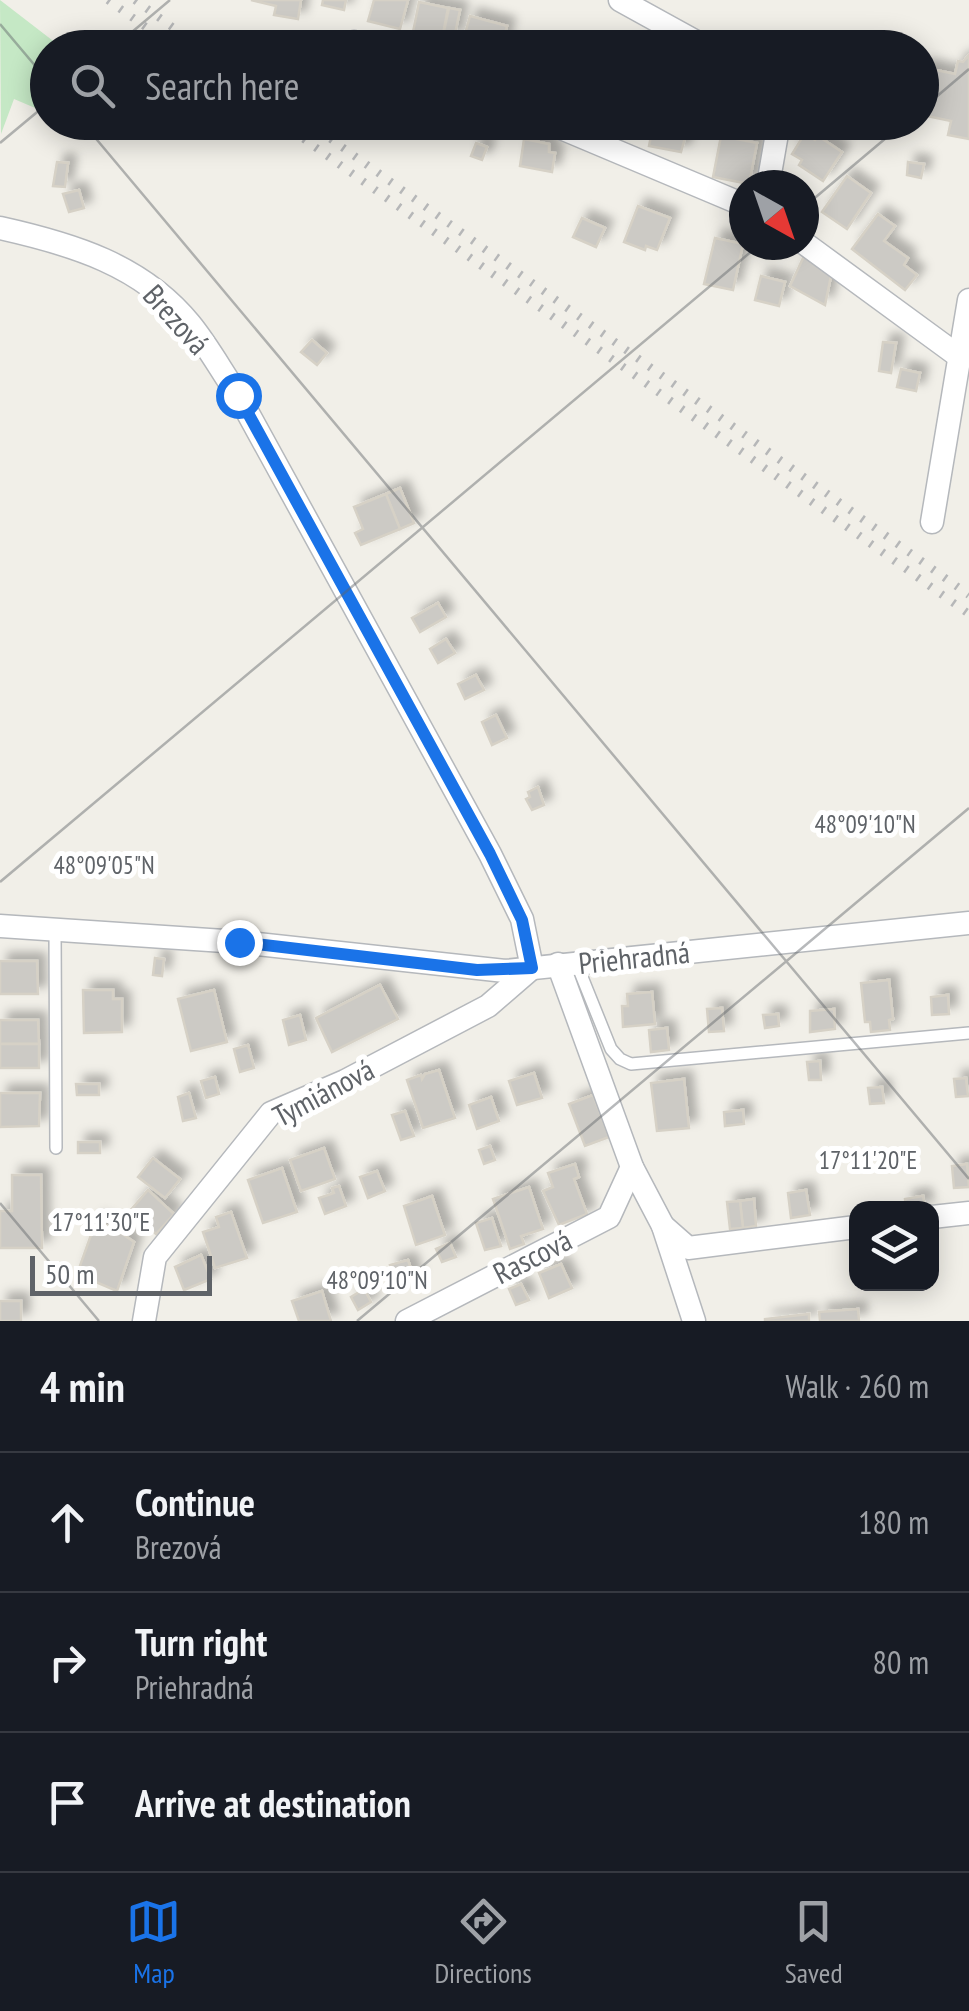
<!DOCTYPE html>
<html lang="en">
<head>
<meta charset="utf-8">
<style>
  :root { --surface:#171b24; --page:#20242c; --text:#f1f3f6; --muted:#9ea1a6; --line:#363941; --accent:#1a73e8 }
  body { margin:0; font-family:"PT Sans Narrow",sans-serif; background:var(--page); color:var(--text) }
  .controls { position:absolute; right:30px; bottom:30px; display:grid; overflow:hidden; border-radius:20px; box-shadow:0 5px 25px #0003 }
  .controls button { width:90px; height:90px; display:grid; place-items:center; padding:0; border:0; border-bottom:2px solid var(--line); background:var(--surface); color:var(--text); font:50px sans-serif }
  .compass { position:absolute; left:729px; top:170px; width:90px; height:90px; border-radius:50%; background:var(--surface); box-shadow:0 5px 25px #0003; rotate:140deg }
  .scale { position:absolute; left:30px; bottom:25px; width:182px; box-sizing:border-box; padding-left:10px; border:5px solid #5f6368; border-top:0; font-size:28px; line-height:35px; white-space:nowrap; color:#5f6368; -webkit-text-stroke:8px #fff; paint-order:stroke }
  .stop { position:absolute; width:30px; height:30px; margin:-22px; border:8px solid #1a73e8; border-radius:50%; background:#fff }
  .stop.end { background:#1a73e8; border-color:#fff; box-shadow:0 2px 10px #0008 }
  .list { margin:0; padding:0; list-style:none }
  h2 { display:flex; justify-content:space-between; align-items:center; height:130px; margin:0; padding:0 40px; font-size:42px }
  h2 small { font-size:32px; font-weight:400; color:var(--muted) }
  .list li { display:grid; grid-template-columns:65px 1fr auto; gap:30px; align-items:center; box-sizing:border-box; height:140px; padding:0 40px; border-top:2px solid var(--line) }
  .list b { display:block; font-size:38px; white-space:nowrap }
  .list p { margin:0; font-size:32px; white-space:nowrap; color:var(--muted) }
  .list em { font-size:32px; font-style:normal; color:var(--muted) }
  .icon { flex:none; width:55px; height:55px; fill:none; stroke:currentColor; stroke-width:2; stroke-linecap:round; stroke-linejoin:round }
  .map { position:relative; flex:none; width:969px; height:1321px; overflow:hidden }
  .search { position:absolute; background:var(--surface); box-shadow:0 5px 25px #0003; left:30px; right:30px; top:30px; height:110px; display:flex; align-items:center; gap:25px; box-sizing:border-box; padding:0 35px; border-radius:55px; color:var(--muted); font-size:38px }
  .sheet { height:550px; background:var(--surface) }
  nav { display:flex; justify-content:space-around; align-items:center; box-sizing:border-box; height:140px; border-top:2px solid var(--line); background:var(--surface); font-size:28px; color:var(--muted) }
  nav a { display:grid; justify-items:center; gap:5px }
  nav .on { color:var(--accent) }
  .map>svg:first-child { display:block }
  .green { fill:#c5e8c5 }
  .building { fill:#cccac5; stroke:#d6d1c6; stroke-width:2.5; filter:url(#shadow) }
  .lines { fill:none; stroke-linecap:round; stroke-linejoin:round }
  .service-casing { stroke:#b5b8bc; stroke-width:14 }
  .minor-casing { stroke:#b5b8bc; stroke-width:25 }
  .service { stroke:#fff; stroke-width:11 }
  .minor { stroke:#fff; stroke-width:22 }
  .rail { stroke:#b6b7b8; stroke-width:8; stroke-dasharray:2.5 12; stroke-linecap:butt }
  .route { stroke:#1a73e8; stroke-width:12 }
  .ticks { fill:none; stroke:#5f6368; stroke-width:2.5; stroke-opacity:0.45 }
  .labels { text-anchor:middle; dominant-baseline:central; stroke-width:10; stroke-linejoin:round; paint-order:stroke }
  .street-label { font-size:30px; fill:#5f6368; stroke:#fff }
  .ticks-label { font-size:25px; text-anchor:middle; fill:#5f6368; stroke:#fff; stroke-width:10; stroke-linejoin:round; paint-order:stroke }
</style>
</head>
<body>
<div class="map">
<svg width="969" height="1321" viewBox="0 0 969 1321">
  <defs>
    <filter id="shadow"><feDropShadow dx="8" dy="-8" stdDeviation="5" flood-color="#0004"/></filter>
  </defs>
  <rect width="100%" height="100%" fill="#f1efe8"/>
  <!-- green -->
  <polygon class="green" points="0,0 61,47 48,48 47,113 14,99 1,134"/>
  <!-- building -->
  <g class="building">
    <polygon points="251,0 301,0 298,19 274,15 276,6"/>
    <polygon points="323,0 346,0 344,10 322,5"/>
    <polygon points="374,0 408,0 400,29 368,21"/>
    <polygon points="419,2 448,8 441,44 412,37"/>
    <polygon points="449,8 460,10 454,38 443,36"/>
    <polygon points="470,16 507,26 501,48 461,48"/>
    <polygon points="969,55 969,139 948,135 951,121 922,115 922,67 955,74 958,61 963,62"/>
    <polygon points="638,122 687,122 688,127 681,152 649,146 652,131 637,128"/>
    <polygon points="805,133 815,140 818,136 842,152 823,181 799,165 802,160 792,154"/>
    <polygon points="721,136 757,143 749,184 713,177"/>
    <polygon points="524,139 549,144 549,152 555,153 552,172 520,166"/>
    <polygon points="476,143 487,147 482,160 471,156"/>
    <polygon points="57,162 68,163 65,187 53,186"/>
    <polygon points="908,162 924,164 921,178 907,175"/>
    <polygon points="847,176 871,193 847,229 822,212"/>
    <polygon points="79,190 84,208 69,212 63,194"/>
    <polygon points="638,206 670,218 657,250 646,246 645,250 624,242"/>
    <polygon points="878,214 895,226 884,241 908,258 904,265 917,275 905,290 852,249"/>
    <polygon points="582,218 605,228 596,247 573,237"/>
    <polygon points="715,238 743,244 733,290 704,284"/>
    <polygon points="805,254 831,276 825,305 790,286"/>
    <polygon points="761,276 785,282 779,306 755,300"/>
    <polygon points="312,340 327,353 317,365 301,352"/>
    <polygon points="883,342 896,343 891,373 879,371"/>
    <polygon points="901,369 920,373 916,391 897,387"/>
    <polygon points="400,488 414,523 400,529 386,494"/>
    <polygon points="386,494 400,529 361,545 355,533 363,529 354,507"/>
    <polygon points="438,603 446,617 420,632 412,618"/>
    <polygon points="446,639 455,653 438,663 430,649"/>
    <polygon points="476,675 484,690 465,699 458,684"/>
    <polygon points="496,715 507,738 492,745 482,722"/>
    <polygon points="538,787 544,805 532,810 526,799 530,797 528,792"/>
    <polygon points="155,958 164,959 162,976 153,975"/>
    <polygon points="0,961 37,961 38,994 0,994"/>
    <polygon points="889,980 893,1019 889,1020 890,1030 871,1032 870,1022 865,1022 861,983"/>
    <polygon points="380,985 398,1019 332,1052 316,1018"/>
    <polygon points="83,990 113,990 113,999 122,999 122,1032 84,1033"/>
    <polygon points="214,990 227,1042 191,1051 178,999"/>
    <polygon points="652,992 655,1024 623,1027 622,1006 628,1006 627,994"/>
    <polygon points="948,995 949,1014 932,1015 931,997"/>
    <polygon points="722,1008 724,1031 709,1032 707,1009"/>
    <polygon points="834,1009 835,1029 810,1032 810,1011"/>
    <polygon points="778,1014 779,1026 765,1028 763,1015"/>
    <polygon points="300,1015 306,1040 289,1045 283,1020"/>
    <polygon points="0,1020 38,1020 39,1044 0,1044"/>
    <polygon points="667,1028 669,1050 651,1052 649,1030"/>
    <rect x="0" y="1044" width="39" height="24"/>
    <polygon points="248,1045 254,1068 240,1072 234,1049"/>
    <polygon points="820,1061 821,1080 809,1080 807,1062"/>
    <polygon points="439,1070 455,1118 423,1128 407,1080 421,1075 422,1079 425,1074"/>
    <polygon points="534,1073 542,1098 517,1105 509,1081"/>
    <polygon points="215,1077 219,1094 206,1098 201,1081"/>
    <polygon points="966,1078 968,1096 956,1097 954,1079"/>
    <polygon points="684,1079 689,1128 657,1131 651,1083"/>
    <polygon points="76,1084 99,1084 99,1095 77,1095"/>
    <polygon points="882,1087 884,1103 870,1104 868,1088"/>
    <polygon points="0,1093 40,1093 39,1126 0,1127"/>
    <polygon points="189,1093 196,1118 183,1121 178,1097"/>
    <polygon points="593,1095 609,1137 585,1146 569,1104"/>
    <polygon points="491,1097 499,1121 477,1129 469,1105"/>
    <polygon points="743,1110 744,1124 725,1126 724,1112"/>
    <polygon points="405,1111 414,1136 401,1140 392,1115"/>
    <rect x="78" y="1142" width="22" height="11"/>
    <polygon points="490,1146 495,1160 484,1164 479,1150"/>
    <polygon points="324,1148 335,1179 301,1191 290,1160"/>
    <polygon points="153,1158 180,1179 165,1198 138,1177"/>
    <polygon points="575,1164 579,1177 574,1179 587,1214 559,1225 543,1191 553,1187 548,1173"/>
    <polygon points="967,1164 969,1187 954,1188 952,1166"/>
    <polygon points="282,1168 297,1212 263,1223 248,1180"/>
    <polygon points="377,1171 385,1191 368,1198 360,1177"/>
    <polygon points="12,1175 41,1175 42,1248 0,1248 0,1211 12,1211"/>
    <polygon points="339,1186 346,1206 325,1214 319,1198 334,1193 332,1188"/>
    <polygon points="529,1187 543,1229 521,1236 524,1244 510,1249 493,1199"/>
    <polygon points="148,1190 174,1214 156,1234 130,1211"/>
    <polygon points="806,1190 810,1215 791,1218 788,1193"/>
    <polygon points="432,1196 445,1235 416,1245 404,1206"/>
    <polygon points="923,1196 925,1208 906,1208 905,1199"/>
    <polygon points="754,1199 756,1226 743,1228 740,1201"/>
    <polygon points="740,1201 743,1228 730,1229 727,1202"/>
    <polygon points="231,1212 247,1258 215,1268 203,1232 219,1227 216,1217"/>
    <polygon points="492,1218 501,1246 485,1250 476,1223"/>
    <polygon points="96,1221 115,1229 134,1242 117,1291 77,1274"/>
    <polygon points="450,1243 456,1257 442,1262 436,1249"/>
    <polygon points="201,1255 211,1279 184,1290 175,1267"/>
    <polygon points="408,1260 415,1281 397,1287 390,1265"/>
    <polygon points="561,1264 572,1288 549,1298 539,1273"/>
    <polygon points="521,1284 529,1300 516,1305 509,1289"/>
    <polygon points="364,1289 371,1302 358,1310 351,1297"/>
    <polygon points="322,1291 331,1321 299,1321 292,1301"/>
    <rect x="0" y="1301" width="21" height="20"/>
    <polygon points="858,1309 859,1321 820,1321 819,1312"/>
    <polygon points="809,1314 809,1321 765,1321 765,1319"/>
  </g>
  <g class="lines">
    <defs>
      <g id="service">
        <polyline points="55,929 56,1148"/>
        <polyline points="576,962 611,1049 620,1059 631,1064 969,1033"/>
      </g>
      <g id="minor">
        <polyline points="620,0 707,48"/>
        <polyline points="354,42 367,48"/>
        <polyline points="547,122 744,205"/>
        <polyline points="768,185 779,122"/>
        <path d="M 0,228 C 72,244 142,265 190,324 C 208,346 222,372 238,395 L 490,854 L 522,919 L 532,968"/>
        <polyline points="804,243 957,355"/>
        <polyline points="932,522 969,300"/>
        <polyline points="0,926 239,942 505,971 969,923"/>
        <polyline points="558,964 632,1167 663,1226 694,1321"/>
        <polyline points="932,1217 969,1213"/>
        <polyline points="663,1226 688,1248 856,1227"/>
        <polyline points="144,1321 155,1257 271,1113 345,1081 488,1006 532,968"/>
        <polyline points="407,1321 609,1217 632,1167"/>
      </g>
    </defs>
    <!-- service casing -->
    <use href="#service" class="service-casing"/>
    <!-- minor casing -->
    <use href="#minor" class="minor-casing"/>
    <!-- service -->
    <use href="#service" class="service"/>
    <!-- minor -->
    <use href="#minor" class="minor"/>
    <!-- rail -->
    <g class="rail">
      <polyline points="108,0 175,48"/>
      <polyline points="135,0 201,48"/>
      <polyline points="280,122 969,614"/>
      <polyline points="307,122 969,595"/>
    </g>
  </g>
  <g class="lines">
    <!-- route -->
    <polyline class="route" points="238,395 490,854 522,920 532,968 477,970 239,942"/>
  </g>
  <!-- ticks -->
  <path class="ticks" d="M 0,24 L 48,81M 113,48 L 170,0M 922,109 L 969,69M 82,122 L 969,1179M 0,143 L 48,103M 804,207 L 905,122M 0,882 L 759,245M 0,1203 L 99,1321M 357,1321 L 969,808"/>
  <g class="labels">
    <!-- street labels -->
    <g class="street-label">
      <text transform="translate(177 319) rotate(48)">Brezová</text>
      <text transform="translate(634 957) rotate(-6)">Priehradná</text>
      <text transform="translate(323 1092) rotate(-28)">Tymiánová</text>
      <text transform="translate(532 1256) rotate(-27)">Rascová</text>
    </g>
  </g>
  <g class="ticks-label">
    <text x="865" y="833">48°09'10"N</text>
    <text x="104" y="874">48°09'05"N</text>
    <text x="868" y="1169">17°11'20"E</text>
    <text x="101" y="1231">17°11'30"E</text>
    <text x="377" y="1289">48°09'10"N</text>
  </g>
</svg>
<div class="controls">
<button><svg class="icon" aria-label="layers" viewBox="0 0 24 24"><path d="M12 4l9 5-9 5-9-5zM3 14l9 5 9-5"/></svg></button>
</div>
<svg class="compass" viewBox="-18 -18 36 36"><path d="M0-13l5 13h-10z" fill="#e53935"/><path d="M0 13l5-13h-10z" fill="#9ea1a6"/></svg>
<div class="scale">50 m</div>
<div class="stop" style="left:238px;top:395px"></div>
<div class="stop end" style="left:239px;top:942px"></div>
<div class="search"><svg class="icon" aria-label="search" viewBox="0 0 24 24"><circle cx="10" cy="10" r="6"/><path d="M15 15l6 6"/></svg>Search here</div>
</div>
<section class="sheet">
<h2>4 min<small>Walk · 260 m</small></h2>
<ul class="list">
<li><svg class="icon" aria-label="ahead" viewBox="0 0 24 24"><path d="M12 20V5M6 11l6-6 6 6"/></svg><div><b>Continue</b><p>Brezová</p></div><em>180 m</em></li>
<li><svg class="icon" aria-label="right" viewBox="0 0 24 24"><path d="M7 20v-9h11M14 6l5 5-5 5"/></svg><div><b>Turn right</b><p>Priehradná</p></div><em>80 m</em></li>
<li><svg class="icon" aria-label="arrive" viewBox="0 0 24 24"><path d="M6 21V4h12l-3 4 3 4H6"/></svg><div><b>Arrive at destination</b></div></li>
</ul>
</section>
<nav>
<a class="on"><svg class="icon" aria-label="map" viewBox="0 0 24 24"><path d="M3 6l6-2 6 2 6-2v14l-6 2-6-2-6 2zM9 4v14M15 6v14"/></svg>Map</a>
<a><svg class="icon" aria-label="directions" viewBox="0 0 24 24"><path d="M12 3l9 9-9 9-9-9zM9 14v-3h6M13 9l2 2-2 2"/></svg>Directions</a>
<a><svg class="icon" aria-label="saved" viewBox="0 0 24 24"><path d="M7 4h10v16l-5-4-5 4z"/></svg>Saved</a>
</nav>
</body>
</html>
